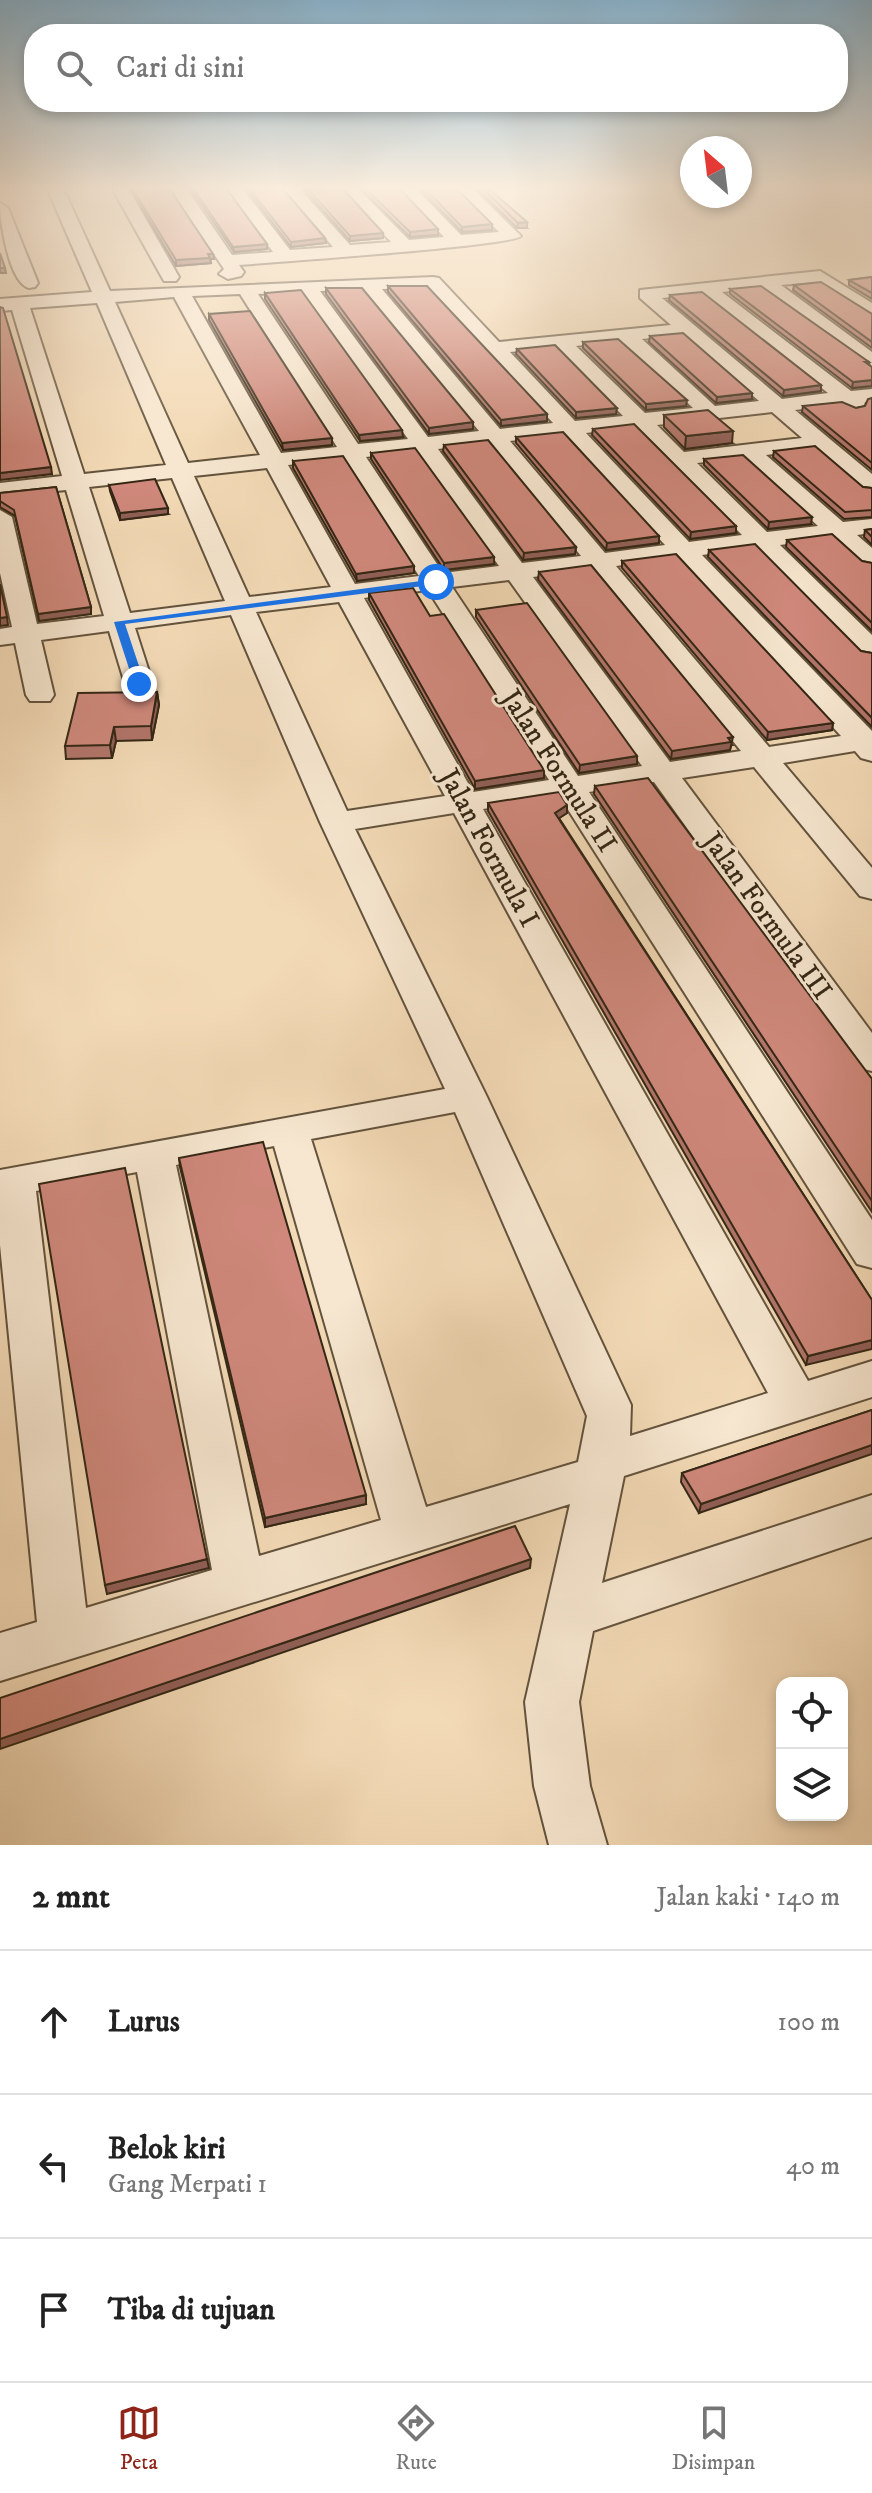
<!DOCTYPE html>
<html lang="id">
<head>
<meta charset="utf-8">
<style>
  :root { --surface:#fff; --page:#f6f6f6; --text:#222; --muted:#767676; --line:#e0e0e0; --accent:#8f2418 }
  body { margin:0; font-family:"IM FELL DW Pica",serif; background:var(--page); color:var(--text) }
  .controls { position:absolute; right:24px; bottom:24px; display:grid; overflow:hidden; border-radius:16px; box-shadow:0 4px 12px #0003 }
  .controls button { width:72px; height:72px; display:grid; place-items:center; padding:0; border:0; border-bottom:2px solid var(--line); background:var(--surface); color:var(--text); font:40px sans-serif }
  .compass { position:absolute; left:680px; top:136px; width:72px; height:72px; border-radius:50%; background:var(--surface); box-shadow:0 4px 12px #0003; rotate:332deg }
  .stop { position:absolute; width:24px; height:24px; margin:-18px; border:6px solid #1a73e8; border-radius:50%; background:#fff }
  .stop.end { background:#1a73e8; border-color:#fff; box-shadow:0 2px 8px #0008 }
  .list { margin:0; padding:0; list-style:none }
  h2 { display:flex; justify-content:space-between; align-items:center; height:104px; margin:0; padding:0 32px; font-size:34px }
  h2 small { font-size:26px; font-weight:400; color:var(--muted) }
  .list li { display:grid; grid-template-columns:52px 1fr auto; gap:24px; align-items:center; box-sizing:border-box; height:144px; padding:0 32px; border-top:2px solid var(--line) }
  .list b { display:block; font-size:30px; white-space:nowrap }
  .list p { margin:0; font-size:26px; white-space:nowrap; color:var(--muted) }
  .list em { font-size:26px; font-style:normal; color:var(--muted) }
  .icon { flex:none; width:44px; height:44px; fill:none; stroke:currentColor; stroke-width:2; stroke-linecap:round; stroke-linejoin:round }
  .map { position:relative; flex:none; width:872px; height:1845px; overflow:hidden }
  .search { position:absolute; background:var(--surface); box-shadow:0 4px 12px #0003; left:24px; right:24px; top:24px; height:88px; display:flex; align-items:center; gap:20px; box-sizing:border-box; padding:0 28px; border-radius:32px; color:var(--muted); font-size:30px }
  .sheet { height:536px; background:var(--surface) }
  nav { display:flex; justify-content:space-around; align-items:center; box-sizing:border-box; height:112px; border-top:2px solid var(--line); background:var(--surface); font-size:22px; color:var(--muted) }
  nav a { display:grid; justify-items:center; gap:4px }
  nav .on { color:var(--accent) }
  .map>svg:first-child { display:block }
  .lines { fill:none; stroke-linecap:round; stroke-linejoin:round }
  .minor-casing { stroke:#63533d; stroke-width:4 }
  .minor { fill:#f7e7d0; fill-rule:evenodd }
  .wall { fill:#b2756a; stroke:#332615; stroke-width:2 }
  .shaded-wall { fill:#915f56; stroke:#332615; stroke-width:2 }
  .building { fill:#cf887b; stroke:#332615; stroke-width:2 }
  .route { fill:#1a73e8 }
  .labels { text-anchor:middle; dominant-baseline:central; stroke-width:6; stroke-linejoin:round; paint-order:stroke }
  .street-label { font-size:28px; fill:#332615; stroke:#f7e7d0 }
</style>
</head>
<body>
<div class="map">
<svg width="872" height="1845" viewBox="0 0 872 1845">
  <rect width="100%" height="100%" fill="#f3dab6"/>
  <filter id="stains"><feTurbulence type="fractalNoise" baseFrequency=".0025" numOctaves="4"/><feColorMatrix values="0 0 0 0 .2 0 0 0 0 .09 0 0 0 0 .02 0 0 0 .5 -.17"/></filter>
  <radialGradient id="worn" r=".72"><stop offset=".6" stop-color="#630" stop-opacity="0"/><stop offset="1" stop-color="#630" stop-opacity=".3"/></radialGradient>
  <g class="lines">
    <defs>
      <g id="minor">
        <path d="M 47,188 L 63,188 L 110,291 L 433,277 L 439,278 L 499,342 L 671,325 L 640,298 L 640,290 L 820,271 L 872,303 L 872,317 L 817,282 L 781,285 L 872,352 L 872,367 L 761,288 L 722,292 L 851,391 L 872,389 L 872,401 L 865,402 L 863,409 L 856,411 L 842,405 L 795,410 L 872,474 L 872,493 L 864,491 L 815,449 L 766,455 L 843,522 L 872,519 L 872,533 L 857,535 L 872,548 L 872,568 L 863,566 L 832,538 L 780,545 L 872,635 L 872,658 L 862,656 L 755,548 L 702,555 L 872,731 L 872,761 L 861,758 L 855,751 L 783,763 L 872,868 L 872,899 L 860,896 L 754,767 L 682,778 L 872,1033 L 872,1071 L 859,1068 L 654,782 L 589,792 L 872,1220 L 872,1268 L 857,1264 L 560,797 L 483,809 L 808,1381 L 872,1361 L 872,1397 L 624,1476 L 602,1583 L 872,1495 L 872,1537 L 593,1631 L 579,1702 L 590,1786 L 607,1845 L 549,1845 L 534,1786 L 525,1702 L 570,1504 L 0,1681 L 0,1633 L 37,1622 L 0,1245 L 0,1170 L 445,1089 L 320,822 L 231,615 L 135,628 L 153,684 L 149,690 L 129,690 L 125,684 L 109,631 L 41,640 L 54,695 L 50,701 L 30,701 L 26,695 L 15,643 L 0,645 L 0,629 L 12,627 L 0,573 L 0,510 L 12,517 L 37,624 L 104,616 L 66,490 L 0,497 L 0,483 L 62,476 L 12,310 L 0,311 L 0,299 L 92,292 ZM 428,288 L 553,423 L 500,429 L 382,289 ZM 363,290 L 479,431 L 428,437 L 320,291 ZM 302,292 L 408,439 L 358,444 L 258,294 ZM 240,294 L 337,447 L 281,453 L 192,296 ZM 702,294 L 828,393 L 782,399 L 662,298 ZM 174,297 L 260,455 L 188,463 L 115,302 ZM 97,303 L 166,465 L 84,474 L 30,308 ZM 683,335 L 759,401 L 715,406 L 642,339 ZM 621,341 L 693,408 L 645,413 L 576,346 ZM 556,348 L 623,416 L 575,421 L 510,352 ZM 772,412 L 802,438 L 684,452 L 657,425 ZM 635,427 L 742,535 L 689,542 L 586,433 ZM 564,435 L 665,545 L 605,553 L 510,441 ZM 489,443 L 581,556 L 522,563 L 438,449 ZM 416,451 L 499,566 L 443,573 L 366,457 ZM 743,458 L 818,526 L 767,532 L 697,463 ZM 345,459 L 419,576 L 355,584 L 288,465 ZM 267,468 L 331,587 L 249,597 L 194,476 ZM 172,478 L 225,601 L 130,613 L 89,487 ZM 677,558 L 841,736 L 769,747 L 616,566 ZM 592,569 L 741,751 L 670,762 L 533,577 ZM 509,580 L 642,766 L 578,776 L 452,587 ZM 428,590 L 549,780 L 473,792 L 364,598 ZM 339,602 L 445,796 L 347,811 L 256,612 ZM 454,813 L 768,1393 L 630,1436 L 631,1405 L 487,1097 L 355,829 ZM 455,1112 L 587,1416 L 578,1462 L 426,1507 L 311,1139 ZM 274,1146 L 381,1520 L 259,1556 L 176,1165 ZM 137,1172 L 212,1570 L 86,1608 L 36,1191 Z"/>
        <polygon points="112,188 128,188 179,277 176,281 164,281"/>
        <path d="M 170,188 L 186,188 L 232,255 L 273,252 L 226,188 L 242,188 L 290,250 L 333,247 L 282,188 L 299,188 L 350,245 L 391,242 L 340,188 L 357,188 L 409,240 L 444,237 L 398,188 L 415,188 L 461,235 L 499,232 L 455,188 L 472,188 L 521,236 C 511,246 274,262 239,265 L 244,272 L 241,276 L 228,279 L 219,274 L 224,269 Z"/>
        <path d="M 0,203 L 8,208 L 38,283 L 35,287 L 29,288 C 9,283 0,222 0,203 Z"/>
      </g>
    </defs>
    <!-- minor casing -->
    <use href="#minor" class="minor-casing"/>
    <!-- minor -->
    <use href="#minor" class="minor"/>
  </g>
  <!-- wall -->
  <g class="wall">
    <polygon points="130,188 169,188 214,259 210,259 211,263 176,266"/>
    <polygon points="190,188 226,188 267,249 234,252"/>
    <polygon points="246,188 282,188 325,238 326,243 291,247"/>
    <polygon points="303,188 342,188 383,233 383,238 350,241"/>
    <polygon points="360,188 399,188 438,235 410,237"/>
    <polygon points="419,188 456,188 492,230 462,232"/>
    <polygon points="476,188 488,188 527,228 517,228"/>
    <polygon points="872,277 872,299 849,285 849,280"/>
    <polygon points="794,285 872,314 872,348 793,290"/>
    <polygon points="388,286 547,414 547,421 501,426 388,292"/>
    <polygon points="326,288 473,429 429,434 326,294"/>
    <polygon points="730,289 869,362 872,386 852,388 730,294"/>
    <polygon points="265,293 403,437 360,441 265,299"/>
    <polygon points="670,295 821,385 821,391 783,396 669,300"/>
    <polygon points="209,314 332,438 332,445 283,450 209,320"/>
    <polygon points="650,336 752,399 716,403 649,342"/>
    <polygon points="583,342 686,406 646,410 583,348"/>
    <polygon points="517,349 616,414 576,418 516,354"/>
    <polygon points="872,398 872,470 802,412 803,406 856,408 865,406"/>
    <polygon points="664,415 732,443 685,449 664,427"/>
    <polygon points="593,429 736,533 690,539 592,435"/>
    <polygon points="516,437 659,536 659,543 606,550 516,443"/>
    <polygon points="444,445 576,547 575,554 523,560 443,451"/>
    <polygon points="774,451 863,487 872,488 872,517 844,519 773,457"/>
    <polygon points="371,453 494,564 444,570 371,459"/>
    <polygon points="704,459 811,524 768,529 704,465"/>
    <polygon points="293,461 414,573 357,581 293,468"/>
    <polygon points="109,485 168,514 120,520 110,491"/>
    <polygon points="56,487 91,607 91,614 39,621 15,516 0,507 0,493"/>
    <polygon points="872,529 872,545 864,537 865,530"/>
    <polygon points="787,540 862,561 872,563 872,631 786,547"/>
    <polygon points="709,550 861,651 872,653 872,727 708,557"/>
    <polygon points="622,561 833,723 832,730 767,740 622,568"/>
    <polygon points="539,572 732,745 731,745 730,750 671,759 538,579"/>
    <polygon points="369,593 430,616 544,778 475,789 369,600"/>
    <polygon points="476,610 637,756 637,764 579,773 476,617"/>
    <polygon points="157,692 159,705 152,740 116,741 112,758 66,759 65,746"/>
    <polygon points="595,786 872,1079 872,1212 594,794"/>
    <polygon points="488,803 567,805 567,813 559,818 872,1300 806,1365 488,811"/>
    <polygon points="179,1158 366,1504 265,1527 180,1167"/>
    <polygon points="872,1410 699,1513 681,1482 682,1473"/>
  </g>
  <!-- shaded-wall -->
  <g class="shaded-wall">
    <polygon points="527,222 527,228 517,228 518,223"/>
    <polygon points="492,224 492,230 462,232 462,227"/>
    <polygon points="438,229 438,235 410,237 410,232"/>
    <polygon points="383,233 383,238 350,241 350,236"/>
    <polygon points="325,238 326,243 291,247 291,242"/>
    <polygon points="267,244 267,249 234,252 233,247"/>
    <polygon points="208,254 213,254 214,259 210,259 211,263 176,266 176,260"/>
    <polygon points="0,268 5,268 6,273 0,273"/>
    <polygon points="872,380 872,386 852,388 853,382"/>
    <polygon points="821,385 821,391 783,396 784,390"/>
    <polygon points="752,393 752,399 716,403 717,397"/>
    <polygon points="687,400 686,406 646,410 646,404"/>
    <polygon points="617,408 616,414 576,418 576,412"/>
    <polygon points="547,414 547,421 501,426 501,420"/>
    <polygon points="473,422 473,429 429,434 429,428"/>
    <polygon points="402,430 403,437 360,441 359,435"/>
    <polygon points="733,431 732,443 685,449 686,436"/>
    <polygon points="332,438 332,445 283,450 282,443"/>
    <polygon points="51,467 52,474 0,480 0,473"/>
    <polygon points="168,508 168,514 120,520 120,513"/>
    <polygon points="812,517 811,524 768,529 769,522"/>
    <polygon points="736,526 736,533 690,539 691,532"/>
    <polygon points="659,536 659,543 606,550 607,543"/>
    <polygon points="576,547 575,554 523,560 524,553"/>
    <polygon points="494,557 494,564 444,570 444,563"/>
    <polygon points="414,566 414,573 357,581 356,574"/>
    <polygon points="91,607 91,614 39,621 38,614"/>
    <polygon points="7,617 8,625 0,626 0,618"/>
    <polygon points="157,692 159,705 152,740 151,726"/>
    <polygon points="833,723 832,730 767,740 768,732"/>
    <polygon points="114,727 116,741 112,758 110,745"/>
    <polygon points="733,737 730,750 671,759 672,751"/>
    <polygon points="637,756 637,764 579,773 580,765"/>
    <polygon points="544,770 544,778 475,789 475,781"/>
    <polygon points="567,805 567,813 555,821 555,813"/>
    <polygon points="872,1340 872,1349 806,1365 808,1356"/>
    <polygon points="872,1445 872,1454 699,1513 701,1504"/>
    <polygon points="366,1495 366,1504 265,1527 265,1518"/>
    <polygon points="207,1559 209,1568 107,1594 105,1585"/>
    <polygon points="531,1559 530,1568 0,1749 0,1739"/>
  </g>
  <!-- building -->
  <g class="building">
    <polygon points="132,188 169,188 213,254 208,254 210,258 176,260"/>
    <polygon points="193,188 226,188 267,244 233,247"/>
    <polygon points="249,188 282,188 325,238 291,242"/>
    <polygon points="307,188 342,188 383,233 350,236"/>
    <polygon points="365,188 399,188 438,229 410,232"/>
    <polygon points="424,188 456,188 492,224 462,227"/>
    <polygon points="482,188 488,188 527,222 518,223"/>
    <polygon points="0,253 5,268 0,268"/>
    <polygon points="872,277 872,293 849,280"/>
    <polygon points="821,282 872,314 872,342 794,285"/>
    <polygon points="388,286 427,286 547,414 501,420"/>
    <polygon points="761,286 869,362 865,362 872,367 872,380 853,382 730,289"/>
    <polygon points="326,288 362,288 473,422 429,428"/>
    <polygon points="301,290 402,430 359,435 265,293"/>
    <polygon points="702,292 821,385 784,390 670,295"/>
    <polygon points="0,307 3,308 51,467 0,473"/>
    <polygon points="250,311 332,438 282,443 209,314"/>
    <polygon points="683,333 752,393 717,397 650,336"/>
    <polygon points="618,339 687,400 646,404 583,342"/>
    <polygon points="555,345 617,408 576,412 517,349"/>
    <polygon points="872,398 872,463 803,406 842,402 856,408 865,406 868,399"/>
    <polygon points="708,410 733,431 686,436 664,415"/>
    <polygon points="634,424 736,526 691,532 593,429"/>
    <polygon points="563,432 659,536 607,543 516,437"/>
    <polygon points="488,440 576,547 524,553 444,445"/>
    <polygon points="815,446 863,487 872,488 872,510 845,512 774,451"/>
    <polygon points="415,448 494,557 444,563 371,453"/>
    <polygon points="743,455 812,517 769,522 704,459"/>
    <polygon points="343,456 414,566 356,574 293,461"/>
    <polygon points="155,479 168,508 120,513 109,485"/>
    <polygon points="56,487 91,607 38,614 14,510 0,501 0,493"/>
    <polygon points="872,529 872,537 865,530"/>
    <polygon points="832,534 862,561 872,563 872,623 787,540"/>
    <polygon points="755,544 861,651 872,653 872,718 709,550"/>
    <polygon points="676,554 833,723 768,732 622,561"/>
    <polygon points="591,565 733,737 728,738 731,742 672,751 539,572"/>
    <polygon points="0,584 7,617 0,618"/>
    <polygon points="413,588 430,616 444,614 544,770 475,781 369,593"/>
    <polygon points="527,603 637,756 580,765 476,610"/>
    <polygon points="157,692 151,726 114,727 110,745 65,746 78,693"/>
    <polygon points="648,778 872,1079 872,1201 595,786"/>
    <polygon points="559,792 567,805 555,813 872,1300 872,1340 808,1356 488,803"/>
    <polygon points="263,1142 366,1495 265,1518 179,1158"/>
    <polygon points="125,1168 207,1559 105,1585 39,1184"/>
    <polygon points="872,1410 872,1445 701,1504 682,1473"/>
    <polygon points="515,1526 531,1559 0,1739 0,1698"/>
  </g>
  <!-- sky -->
  <linearGradient id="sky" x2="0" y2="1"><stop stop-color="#89b6d2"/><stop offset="0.42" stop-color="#faeede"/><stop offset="1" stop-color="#faeede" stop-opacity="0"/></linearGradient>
  <rect width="872" height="446" fill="url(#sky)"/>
  <!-- route -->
  <polygon class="route" points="436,579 439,584 125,624 145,684 139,687 134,684 114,622"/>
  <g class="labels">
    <!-- street labels -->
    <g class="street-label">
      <text transform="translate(559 771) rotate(57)">Jalan Formula II</text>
      <text transform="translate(489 848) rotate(61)">Jalan Formula I</text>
      <text transform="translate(767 916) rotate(54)">Jalan Formula III</text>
    </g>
  </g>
  <rect width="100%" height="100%" filter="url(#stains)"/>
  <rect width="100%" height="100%" fill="url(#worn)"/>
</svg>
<div class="controls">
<button><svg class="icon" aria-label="locate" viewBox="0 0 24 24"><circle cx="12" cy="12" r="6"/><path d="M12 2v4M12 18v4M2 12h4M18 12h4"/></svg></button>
<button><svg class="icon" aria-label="layers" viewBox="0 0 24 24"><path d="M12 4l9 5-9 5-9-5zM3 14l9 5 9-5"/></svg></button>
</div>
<svg class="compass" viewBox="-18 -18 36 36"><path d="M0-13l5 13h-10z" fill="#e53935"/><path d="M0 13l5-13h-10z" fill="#767676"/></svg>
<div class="stop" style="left:436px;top:582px"></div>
<div class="stop end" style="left:139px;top:684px"></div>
<div class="search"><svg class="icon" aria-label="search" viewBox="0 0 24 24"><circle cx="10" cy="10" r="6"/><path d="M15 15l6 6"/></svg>Cari di sini</div>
</div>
<section class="sheet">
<h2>2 mnt<small>Jalan kaki · 140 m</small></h2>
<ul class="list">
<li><svg class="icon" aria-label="ahead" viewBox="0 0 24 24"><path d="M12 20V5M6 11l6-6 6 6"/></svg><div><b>Lurus</b></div><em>100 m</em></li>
<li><svg class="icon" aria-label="left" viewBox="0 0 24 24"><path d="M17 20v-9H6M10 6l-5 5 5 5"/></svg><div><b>Belok kiri</b><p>Gang Merpati 1</p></div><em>40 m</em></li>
<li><svg class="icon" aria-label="arrive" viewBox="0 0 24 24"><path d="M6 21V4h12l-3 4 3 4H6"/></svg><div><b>Tiba di tujuan</b></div></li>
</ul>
</section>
<nav>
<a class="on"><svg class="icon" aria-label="map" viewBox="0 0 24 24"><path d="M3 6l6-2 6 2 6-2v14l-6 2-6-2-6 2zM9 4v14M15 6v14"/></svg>Peta</a>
<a><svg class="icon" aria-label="directions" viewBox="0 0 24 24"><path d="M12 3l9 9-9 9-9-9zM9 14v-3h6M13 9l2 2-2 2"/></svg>Rute</a>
<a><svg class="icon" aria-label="saved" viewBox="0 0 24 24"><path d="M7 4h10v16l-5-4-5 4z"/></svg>Disimpan</a>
</nav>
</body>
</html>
